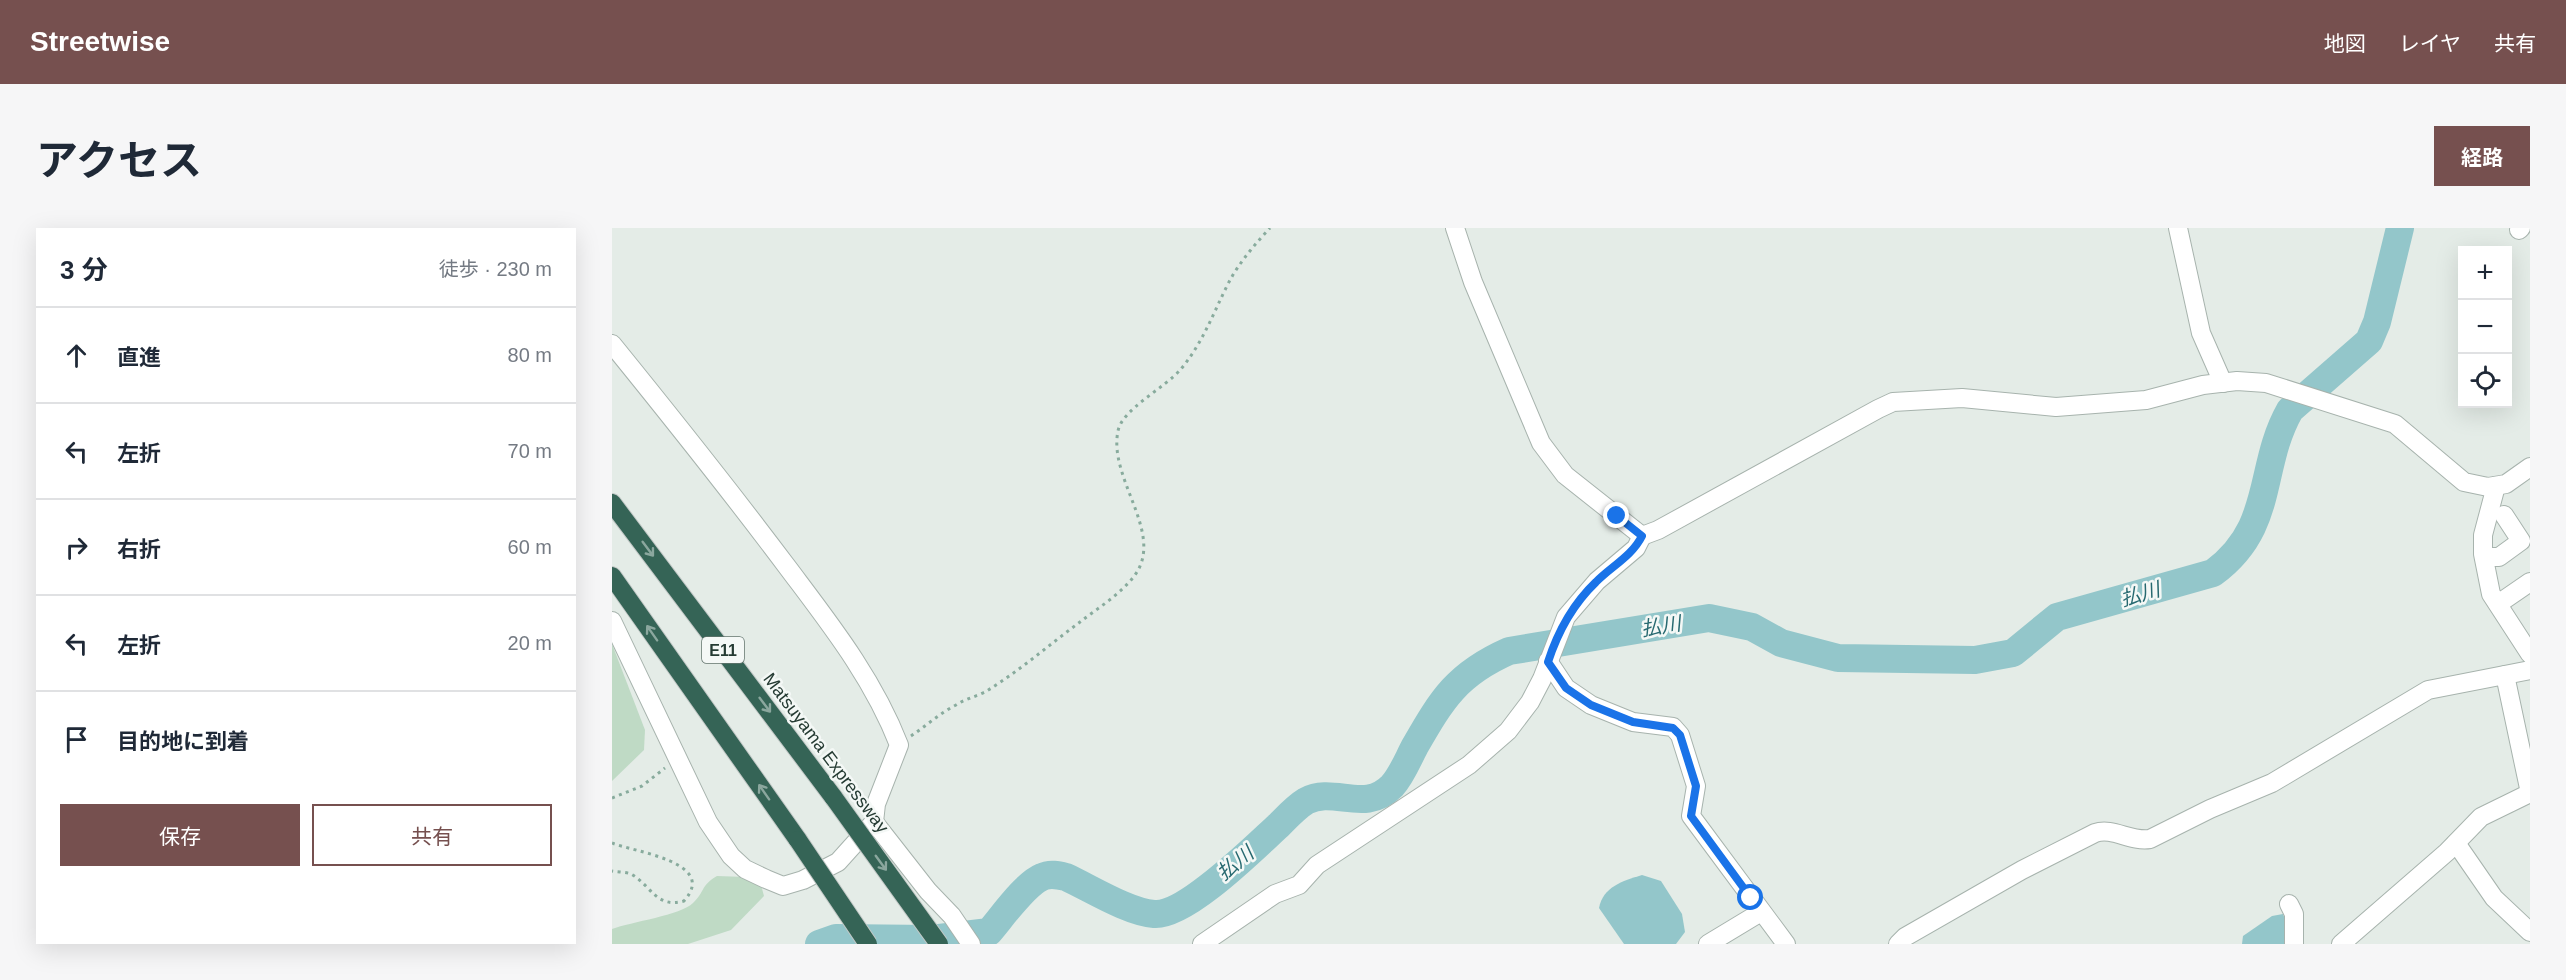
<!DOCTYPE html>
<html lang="ja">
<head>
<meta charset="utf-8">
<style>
  :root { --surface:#fff; --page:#f6f6f7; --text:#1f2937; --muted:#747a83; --line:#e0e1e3; --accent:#76504f }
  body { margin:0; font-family:Helvetica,"Noto Sans JP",sans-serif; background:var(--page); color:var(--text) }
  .controls { position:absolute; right:18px; top:18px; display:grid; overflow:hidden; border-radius:0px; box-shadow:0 6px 24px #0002 }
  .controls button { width:54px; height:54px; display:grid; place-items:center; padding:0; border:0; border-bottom:2px solid var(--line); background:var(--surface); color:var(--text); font:30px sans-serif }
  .stop { position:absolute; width:18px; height:18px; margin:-14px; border:4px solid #1a73e8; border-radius:50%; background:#fff }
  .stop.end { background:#1a73e8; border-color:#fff; box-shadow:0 2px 6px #0008 }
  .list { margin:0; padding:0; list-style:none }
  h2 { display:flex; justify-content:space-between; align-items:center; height:78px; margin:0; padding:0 24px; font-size:26px }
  h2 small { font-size:20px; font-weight:400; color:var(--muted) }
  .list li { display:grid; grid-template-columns:39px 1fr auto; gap:18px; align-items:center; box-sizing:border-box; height:96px; padding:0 24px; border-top:2px solid var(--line) }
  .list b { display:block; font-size:22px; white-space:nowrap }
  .list em { font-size:20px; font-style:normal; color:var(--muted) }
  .actions { display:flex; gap:12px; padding:18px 24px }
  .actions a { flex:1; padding:14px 0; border:2px solid var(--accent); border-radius:0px; text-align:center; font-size:21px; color:var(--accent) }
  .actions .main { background:var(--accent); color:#fff }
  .icon { flex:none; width:33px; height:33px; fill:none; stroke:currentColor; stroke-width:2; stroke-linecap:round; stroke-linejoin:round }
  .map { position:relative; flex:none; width:1918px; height:716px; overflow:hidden; border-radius:0px }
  header { display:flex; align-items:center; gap:36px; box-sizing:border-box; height:84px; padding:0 30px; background:var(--accent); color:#fff }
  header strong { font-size:28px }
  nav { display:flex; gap:33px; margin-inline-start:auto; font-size:21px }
  .intro { display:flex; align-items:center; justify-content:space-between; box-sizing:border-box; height:144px; padding:0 36px }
  h1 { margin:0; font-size:42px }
  .button { padding:15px 27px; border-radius:0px; background:var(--accent); color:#fff; font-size:21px; font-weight:700 }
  main { display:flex; gap:36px; padding:0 36px }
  aside { flex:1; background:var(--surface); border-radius:0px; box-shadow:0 6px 24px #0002 }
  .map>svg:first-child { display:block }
  .green { fill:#bfdac5 }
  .water { fill:#93c6ca }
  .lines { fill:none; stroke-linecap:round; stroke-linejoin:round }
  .river { stroke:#93c6ca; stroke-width:28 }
  .minor-casing { stroke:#a7b3ad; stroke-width:20 }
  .motorway-casing { stroke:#c2c8c6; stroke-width:20 }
  .path { stroke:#88ab9d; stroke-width:3; stroke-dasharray:3 4.5; stroke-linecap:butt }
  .minor { stroke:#fff; stroke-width:18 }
  .motorway { stroke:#356456; stroke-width:18 }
  .motorway-bridge-casing { stroke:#c2c8c6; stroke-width:20; stroke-linecap:butt }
  .motorway-bridge { stroke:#356456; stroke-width:18 }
  .oneway { stroke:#8ba79e }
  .route { stroke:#1a73e8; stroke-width:8 }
  .labels { text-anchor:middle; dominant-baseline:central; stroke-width:5; stroke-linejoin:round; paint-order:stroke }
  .shield { fill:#f4f8f6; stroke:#63746e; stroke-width:1.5 }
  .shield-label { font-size:16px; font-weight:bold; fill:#253b33 }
  .street-label { font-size:18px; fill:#253b33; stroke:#f4f8f6 }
  .water-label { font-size:20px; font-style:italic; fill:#276970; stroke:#f4f8f6 }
</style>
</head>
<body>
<header>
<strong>Streetwise</strong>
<nav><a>地図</a><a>レイヤ</a><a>共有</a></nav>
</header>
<div class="intro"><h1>アクセス</h1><a class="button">経路</a></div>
<main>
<aside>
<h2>3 分<small>徒歩 · 230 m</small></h2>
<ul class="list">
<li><svg class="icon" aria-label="ahead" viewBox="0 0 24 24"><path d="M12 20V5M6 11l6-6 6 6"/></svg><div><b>直進</b></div><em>80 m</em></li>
<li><svg class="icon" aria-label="left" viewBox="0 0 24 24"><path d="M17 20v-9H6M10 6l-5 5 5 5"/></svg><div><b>左折</b></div><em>70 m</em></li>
<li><svg class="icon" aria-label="right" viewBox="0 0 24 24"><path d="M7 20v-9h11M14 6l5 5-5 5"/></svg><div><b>右折</b></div><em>60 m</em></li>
<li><svg class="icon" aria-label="left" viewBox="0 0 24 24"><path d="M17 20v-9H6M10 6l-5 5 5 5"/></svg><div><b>左折</b></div><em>20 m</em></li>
<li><svg class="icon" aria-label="arrive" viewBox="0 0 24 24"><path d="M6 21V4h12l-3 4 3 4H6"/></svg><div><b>目的地に到着</b></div></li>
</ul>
<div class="actions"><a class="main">保存</a><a>共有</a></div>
</aside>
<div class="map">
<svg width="1918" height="716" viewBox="0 0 1918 716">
  <rect width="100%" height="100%" fill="#e4ece7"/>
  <!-- green -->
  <g class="green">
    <polygon points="0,416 33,502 32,522 0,553"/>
    <path d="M 105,648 L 134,649 L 149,657 L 152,668 L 119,702 L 76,716 L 0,716 L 0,701 C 19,694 69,687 81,675 C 93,664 88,658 105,648 Z"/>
  </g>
  <!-- water -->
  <g class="water">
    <path d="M 1030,647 L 1049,653 L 1070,686 L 1073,704 L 1064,716 L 1012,716 L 987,680 C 991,659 1010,653 1030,647 Z"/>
    <polygon points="1671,686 1674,694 1672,716 1630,716 1631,708 1660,688"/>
  </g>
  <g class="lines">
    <!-- river -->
    <path class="river" d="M 207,716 L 224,710 L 319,711 L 377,704 C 390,689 413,656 430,649 C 438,645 446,647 454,649 C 478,660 516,684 542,686 C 573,689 642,620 666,598 C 674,590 684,579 694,573 C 722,558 753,586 780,558 C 790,547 796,531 803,518 C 830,471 845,446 897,423 L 1097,390 L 1140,399 L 1169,415 L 1226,430 L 1363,432 L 1401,425 L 1445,389 L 1601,345 C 1664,299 1645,240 1678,182 L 1757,113 L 1765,94 L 1788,0"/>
    <defs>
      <g id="minor">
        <polyline points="843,0 861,54 929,215 953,247 1030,308 1046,302 1266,181 1281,174 1350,170 1444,179 1534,172 1591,157 1625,153 1654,155 1783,196 1852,254 1876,259 1894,256 1918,239"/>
        <polyline points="1566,0 1589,105 1611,155"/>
        <polyline points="1907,2 1909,0"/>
        <path d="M 0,116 C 60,190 119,264 176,340 C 218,396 261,450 287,517 L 264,576 L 262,594 L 226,634 L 191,652 L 171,658 L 154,651 L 133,641 L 119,628 L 96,594 L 0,393"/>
        <polyline points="1884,258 1871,307 1871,326 1879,366 1918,426"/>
        <polyline points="1872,329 1887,329 1909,313 1892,287"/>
        <polyline points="1886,376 1918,354"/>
        <polyline points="936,433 954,460 979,477 1021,494 1061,499 1068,507 1084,558 1079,588 1174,716"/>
        <polyline points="1893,447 1918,565"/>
        <polyline points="262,594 316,663 340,688 359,716"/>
        <polyline points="1844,615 1882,670 1918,704"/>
        <polyline points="1677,676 1682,686 1682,716"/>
        <polyline points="590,716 663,666 687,657 705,637 857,537 896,503 918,474 930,451 954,389 985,353 1024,320 1030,308"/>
        <polyline points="1096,716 1149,684"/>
        <path d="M 1286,716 L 1293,709 L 1410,642 L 1483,605 C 1501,599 1518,614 1538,611 L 1598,581 L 1660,555 L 1816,462 L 1918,442"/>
        <polyline points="1729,716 1835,624 1869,589 1918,565"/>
      </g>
      <g id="motorway">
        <polyline points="0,275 222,570"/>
        <polyline points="0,348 186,612"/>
      </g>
    </defs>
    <!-- minor casing -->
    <use href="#minor" class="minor-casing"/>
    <!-- motorway casing -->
    <use href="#motorway" class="motorway-casing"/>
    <!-- path -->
    <g class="path">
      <path d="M 299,508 C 314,498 328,485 344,477 C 353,471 363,469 373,464 C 406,444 437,417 468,394 C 486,380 509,366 523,347 C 553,305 496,251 506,203 C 510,181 553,160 569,141 C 592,113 601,85 617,54 C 627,35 643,16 658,0"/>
      <polyline points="0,570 30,558 53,540"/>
      <path d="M 0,615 C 22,624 107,634 72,673 C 44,681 39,657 19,646 C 14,644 6,644 0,643"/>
    </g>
    <!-- minor -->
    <use href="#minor" class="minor"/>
    <!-- motorway -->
    <use href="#motorway" class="motorway"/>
    <defs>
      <g id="motorway-bridge">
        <polyline points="222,570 327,716"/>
        <polyline points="186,612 256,716"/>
      </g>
    </defs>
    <!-- motorway-bridge casing -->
    <use href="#motorway-bridge" class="motorway-bridge-casing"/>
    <!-- motorway-bridge -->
    <use href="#motorway-bridge" class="motorway-bridge"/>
  </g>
  <!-- one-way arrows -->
  <defs><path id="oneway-shaft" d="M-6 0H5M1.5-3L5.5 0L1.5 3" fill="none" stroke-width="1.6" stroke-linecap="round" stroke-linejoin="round" transform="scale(1.5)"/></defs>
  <g class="oneway">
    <use href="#oneway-shaft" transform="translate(36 321) rotate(53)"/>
    <use href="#oneway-shaft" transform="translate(40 405) rotate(-125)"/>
    <use href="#oneway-shaft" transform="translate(153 477) rotate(53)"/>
    <use href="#oneway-shaft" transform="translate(152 564) rotate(-125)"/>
    <use href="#oneway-shaft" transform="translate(269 635) rotate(54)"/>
  </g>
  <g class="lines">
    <!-- route -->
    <path class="route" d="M 1005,288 L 1030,308 C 1020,328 1000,338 984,354 C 961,376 946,403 936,434 L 954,460 L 979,477 L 1021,494 L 1061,500 L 1068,507 L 1084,558 L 1079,588 L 1139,670"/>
  </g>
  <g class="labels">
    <!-- shield labels -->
    <rect class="shield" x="90" y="409" width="42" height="26" rx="4.5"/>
    <g class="shield-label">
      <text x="111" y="422">E11</text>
    </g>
    <!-- street labels -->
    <g class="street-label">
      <text transform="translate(214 525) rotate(53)">Matsuyama Expressway</text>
    </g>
    <!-- water labels -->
    <g class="water-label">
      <text transform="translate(1528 366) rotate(-16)">払川</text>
      <text transform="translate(1049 398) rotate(-9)">払川</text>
      <text transform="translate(623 635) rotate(-39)">払川</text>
    </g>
  </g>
</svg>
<div class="controls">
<button>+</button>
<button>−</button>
<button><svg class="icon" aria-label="locate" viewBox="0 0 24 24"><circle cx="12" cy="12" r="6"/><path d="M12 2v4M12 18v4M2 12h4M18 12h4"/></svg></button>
</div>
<div class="stop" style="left:1139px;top:670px"></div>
<div class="stop end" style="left:1005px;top:288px"></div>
</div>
</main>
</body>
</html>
